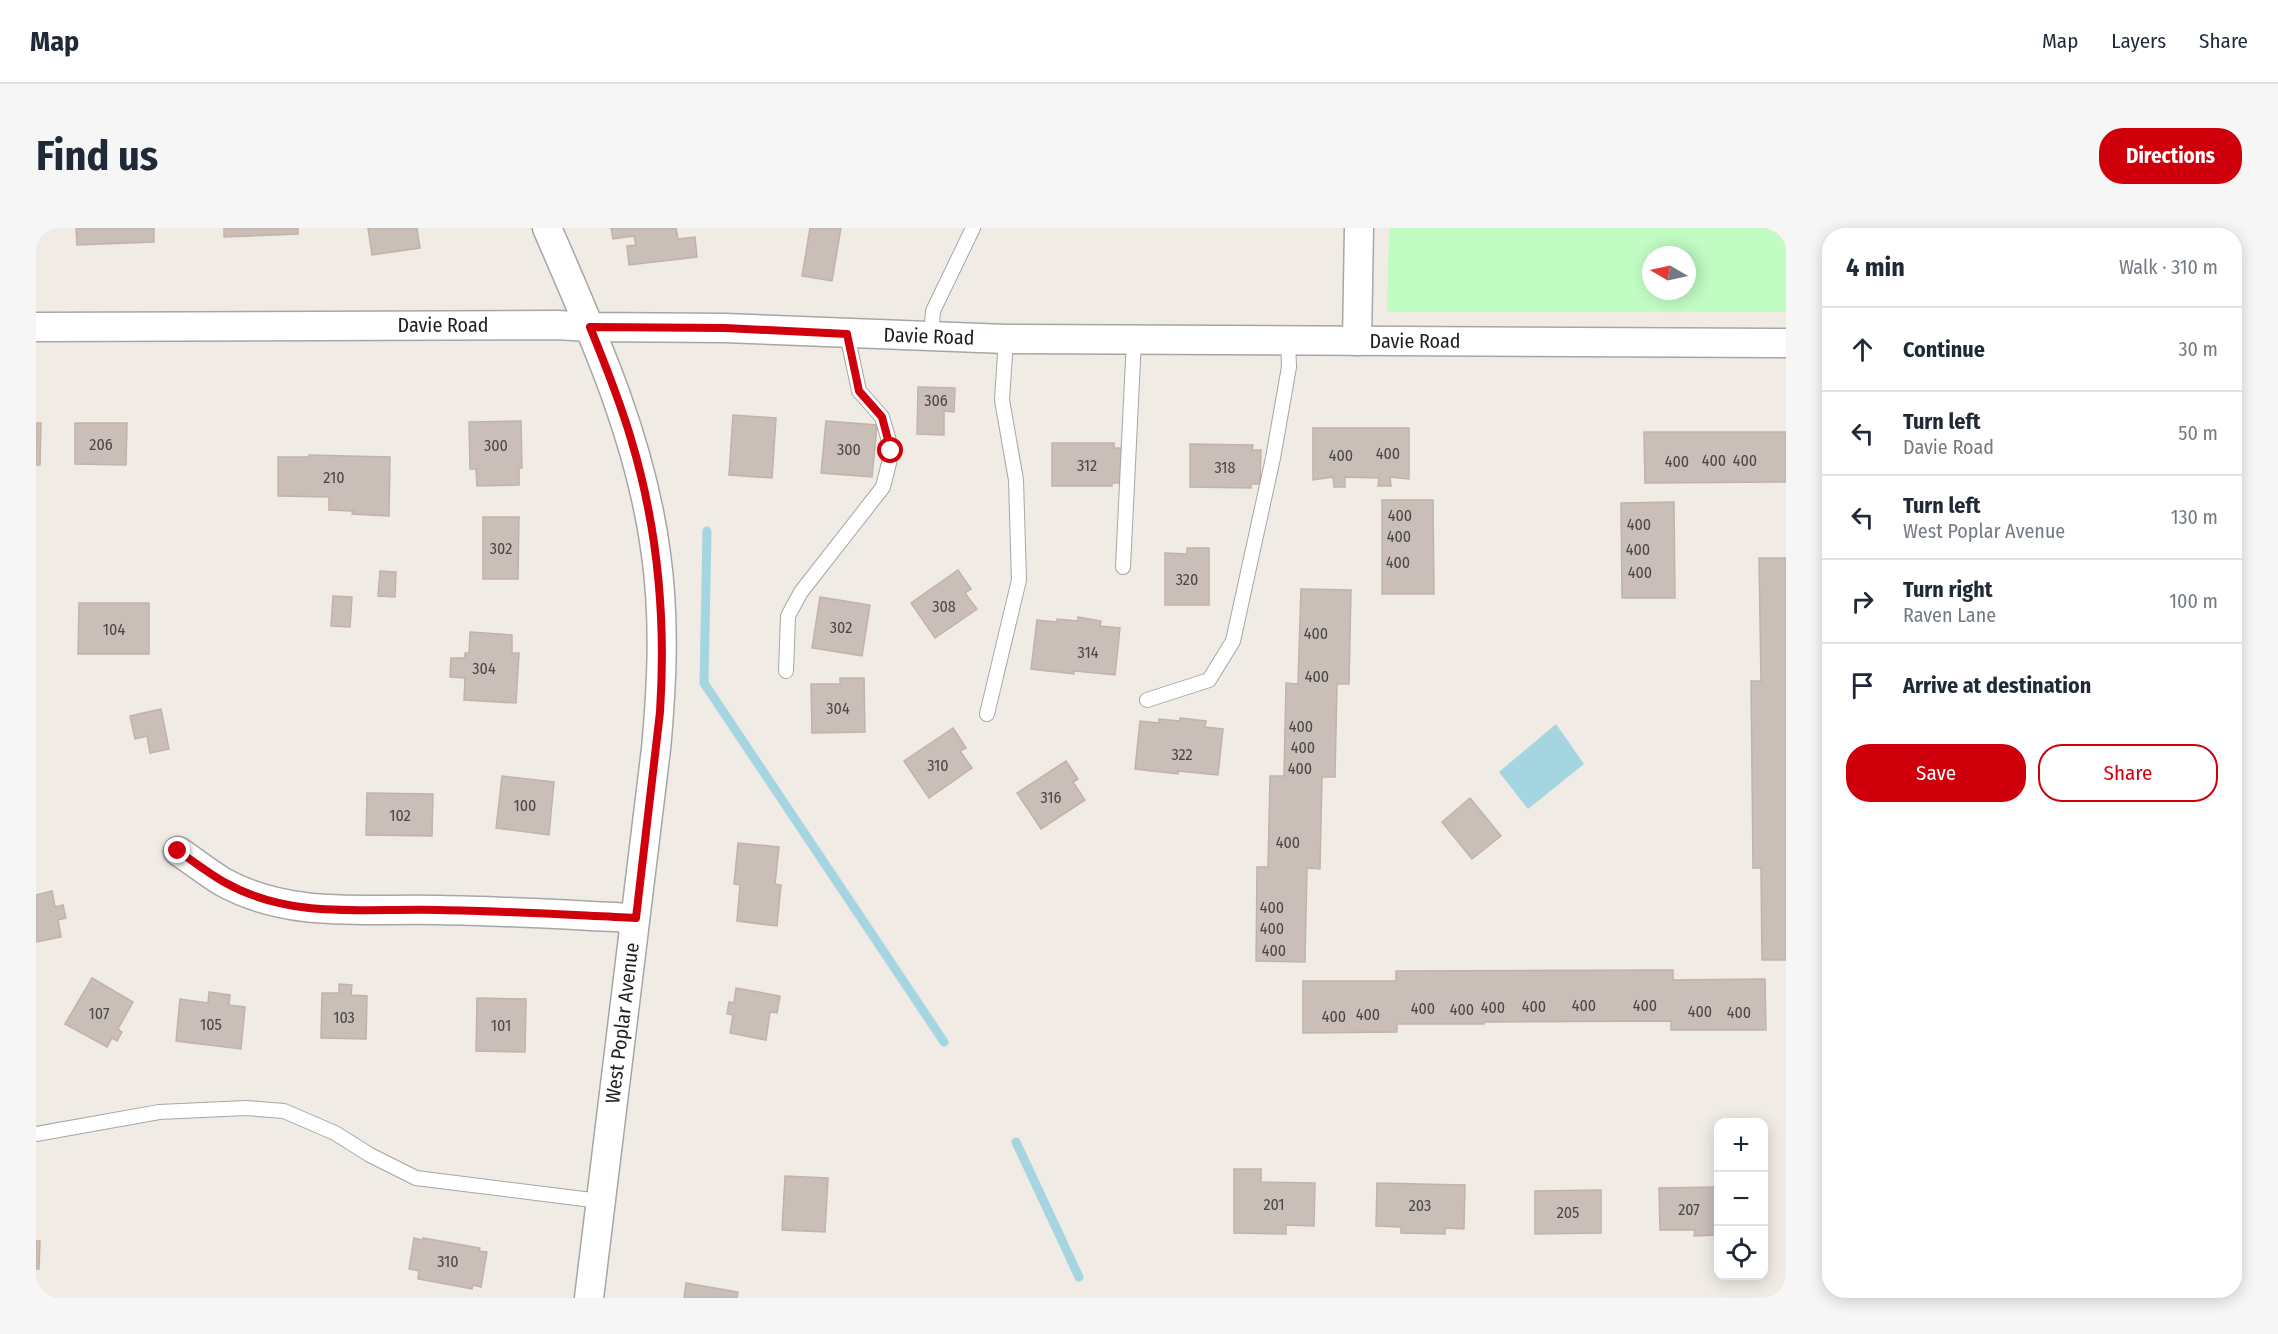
<!DOCTYPE html>
<html lang="en">
<head>
<meta charset="utf-8">
<style>
  :root { --surface:#fff; --page:#f6f6f7; --text:#1f2937; --muted:#747a83; --line:#e0e1e3; --accent:#cf000b }
  body { margin:0; font-family:"Fira Sans Condensed",sans-serif; background:var(--page); color:var(--text) }
  .controls { position:absolute; right:18px; bottom:18px; display:grid; overflow:hidden; border-radius:12px; box-shadow:0 3px 15px #0003 }
  .controls button { width:54px; height:54px; display:grid; place-items:center; padding:0; border:0; border-bottom:2px solid var(--line); background:var(--surface); color:var(--text); font:30px sans-serif }
  .compass { position:absolute; left:1606px; top:18px; width:54px; height:54px; border-radius:50%; background:var(--surface); box-shadow:0 3px 15px #0003; rotate:279deg }
  .stop { position:absolute; width:18px; height:18px; margin:-14px; border:4px solid #cf000b; border-radius:50%; background:#fff }
  .stop.end { background:#cf000b; border-color:#fff; box-shadow:0 2px 6px #0008 }
  .list { margin:0; padding:0; list-style:none }
  h2 { display:flex; justify-content:space-between; align-items:center; height:78px; margin:0; padding:0 24px; font-size:26px }
  h2 small { font-size:20px; font-weight:400; color:var(--muted) }
  .list li { display:grid; grid-template-columns:39px 1fr auto; gap:18px; align-items:center; box-sizing:border-box; height:84px; padding:0 24px; border-top:2px solid var(--line) }
  .list b { display:block; font-size:22px; white-space:nowrap }
  .list p { margin:0; font-size:20px; white-space:nowrap; color:var(--muted) }
  .list em { font-size:20px; font-style:normal; color:var(--muted) }
  .actions { display:flex; gap:12px; padding:18px 24px }
  .actions a { flex:1; padding:14px 0; border:2px solid var(--accent); border-radius:24px; text-align:center; font-size:21px; color:var(--accent) }
  .actions .main { background:var(--accent); color:#fff }
  .icon { flex:none; width:33px; height:33px; fill:none; stroke:currentColor; stroke-width:2; stroke-linecap:round; stroke-linejoin:round }
  .map { position:relative; flex:none; width:1750px; height:1070px; overflow:hidden; border-radius:24px }
  header { display:flex; align-items:center; gap:36px; box-sizing:border-box; height:84px; padding:0 30px; background:var(--surface); border-bottom:2px solid var(--line) }
  header strong { font-size:28px }
  nav { display:flex; gap:33px; margin-inline-start:auto; font-size:21px }
  .intro { display:flex; align-items:center; justify-content:space-between; box-sizing:border-box; height:144px; padding:0 36px }
  h1 { margin:0; font-size:42px }
  .button { padding:15px 27px; border-radius:24px; background:var(--accent); color:#fff; font-size:21px; font-weight:700 }
  main { display:flex; gap:36px; padding:0 36px }
  aside { flex:1; background:var(--surface); border-radius:24px; box-shadow:0 3px 15px #0003 }
  .map>svg:first-child { display:block }
  .park { fill:#c1fcc3; fill-rule:evenodd }
  .water { fill:#a4d5e0 }
  .lines { fill:none; stroke-linecap:round; stroke-linejoin:round }
  .stream { stroke:#a4d5e0; stroke-width:9 }
  .building { fill:#c9beb8; stroke:#c3b2a7; stroke-width:1.5 }
  .service-casing { stroke:#a6a6a6; stroke-width:16 }
  .minor-casing { stroke:#a6a6a6; stroke-width:31 }
  .service { stroke:#fff; stroke-width:14 }
  .minor { stroke:#fff; stroke-width:28 }
  .route { stroke:#cf000b; stroke-width:8 }
  .labels { text-anchor:middle; dominant-baseline:central; stroke-width:6; stroke-linejoin:round; paint-order:stroke }
  .number-label { font-size:16px; fill:#4a4745 }
  .street-label { font-size:20px; fill:#1f1f1f; stroke:#fff }
</style>
</head>
<body>
<header>
<strong>Map</strong>
<nav><a>Map</a><a>Layers</a><a>Share</a></nav>
</header>
<div class="intro"><h1>Find us</h1><a class="button">Directions</a></div>
<main>
<div class="map">
<svg width="1750" height="1070" viewBox="0 0 1750 1070">
  <rect width="100%" height="100%" fill="#f0ece5"/>
  <!-- park -->
  <path class="park" d="M 1353,0 L 1750,0 L 1750,84 L 1351,84 ZM 1615,27 L 1651,27 L 1651,63 L 1615,63 Z"/>
  <!-- water -->
  <polygon class="water" points="1520,496 1548,536 1492,581 1463,544"/>
  <g class="lines">
    <!-- stream -->
    <g class="stream">
      <polyline points="671,303 668,455 908,814"/>
      <polyline points="980,914 1043,1049"/>
    </g>
  </g>
  <!-- building -->
  <g class="building">
    <polygon points="40,0 118,0 118,14 41,17"/>
    <polygon points="188,0 262,0 262,6 188,9"/>
    <polygon points="332,0 381,0 384,20 336,27"/>
    <polygon points="575,0 640,0 642,11 659,9 661,29 593,37 591,18 600,17 598,8 577,11"/>
    <polygon points="774,0 805,0 796,53 766,48"/>
    <polygon points="882,159 919,160 918,184 908,183 908,207 881,206"/>
    <polygon points="697,187 740,190 736,250 693,247"/>
    <polygon points="485,193 486,240 483,240 483,257 441,258 440,241 434,241 433,194"/>
    <polygon points="790,193 841,197 836,249 785,245"/>
    <polygon points="0,195 5,195 4,237 0,237"/>
    <polygon points="39,195 91,195 90,237 39,236"/>
    <polygon points="1277,200 1373,200 1373,251 1354,249 1355,258 1342,258 1343,250 1309,249 1309,259 1298,259 1297,249 1277,252"/>
    <polygon points="1608,204 1750,204 1750,254 1609,255"/>
    <polygon points="1016,215 1078,215 1078,220 1086,220 1086,255 1076,255 1076,258 1016,258"/>
    <polygon points="1154,216 1217,217 1216,222 1225,222 1224,256 1215,256 1215,260 1154,259"/>
    <polygon points="273,227 354,229 353,288 316,286 317,283 293,282 293,269 242,268 242,229 273,229"/>
    <polygon points="1346,272 1397,272 1398,366 1346,366"/>
    <polygon points="1638,274 1639,370 1586,370 1585,275"/>
    <polygon points="447,289 483,289 482,351 447,351"/>
    <polygon points="1151,320 1173,320 1173,377 1129,377 1129,325 1151,326"/>
    <polygon points="1723,330 1750,330 1750,732 1726,732 1725,640 1717,640 1715,453 1725,453"/>
    <polygon points="922,342 935,361 929,365 941,381 899,410 875,375"/>
    <polygon points="344,343 360,344 359,369 342,368"/>
    <polygon points="1265,361 1315,362 1313,456 1301,456 1299,549 1286,549 1284,641 1271,640 1269,734 1220,733 1221,639 1232,639 1234,548 1248,548 1250,455 1262,456"/>
    <polygon points="297,368 316,369 314,399 295,398"/>
    <polygon points="784,369 834,377 826,428 776,420"/>
    <polygon points="43,375 113,375 113,426 42,426"/>
    <polygon points="1042,389 1065,393 1064,398 1084,400 1079,447 1038,443 1038,446 995,441 1001,392 1021,394 1021,391 1042,393"/>
    <polygon points="434,404 476,407 476,425 483,425 480,475 428,472 429,450 414,449 415,430 429,430 429,425 433,425"/>
    <polygon points="804,450 828,450 829,504 776,505 775,456 804,456"/>
    <polygon points="125,481 133,521 114,525 111,508 99,511 94,488"/>
    <polygon points="1144,490 1170,493 1169,499 1187,501 1182,547 1142,543 1142,546 1099,541 1104,493 1123,495 1123,491 1144,493"/>
    <polygon points="917,500 930,520 924,523 936,540 893,570 868,533"/>
    <polygon points="1030,533 1042,551 1037,554 1049,572 1005,601 981,565"/>
    <polygon points="466,548 518,554 513,607 460,600"/>
    <polygon points="331,565 397,566 396,608 330,607"/>
    <polygon points="1434,570 1465,608 1436,631 1406,594"/>
    <polygon points="702,615 743,619 739,656 745,657 741,698 701,693 704,657 698,656"/>
    <polygon points="16,663 19,679 27,677 30,690 22,692 25,709 0,714 0,667"/>
    <polygon points="1637,742 1637,752 1729,751 1730,802 1635,802 1635,793 1448,794 1448,796 1361,796 1361,804 1267,805 1267,753 1360,753 1360,743"/>
    <polygon points="56,750 97,774 82,801 86,804 81,813 76,810 71,819 29,796"/>
    <polygon points="303,756 316,757 315,767 331,768 330,811 285,810 286,765 303,765"/>
    <polygon points="700,760 744,768 741,785 734,784 730,812 694,805 697,787 691,786 693,774 698,775"/>
    <polygon points="173,764 194,767 193,777 209,779 205,821 140,813 144,771 172,775"/>
    <polygon points="441,770 490,771 489,824 440,823"/>
    <polygon points="1198,941 1225,941 1225,954 1279,955 1278,998 1250,997 1250,1006 1198,1005"/>
    <polygon points="749,948 792,950 789,1004 746,1002"/>
    <polygon points="1341,955 1429,957 1428,1001 1409,1000 1409,1006 1365,1005 1365,999 1340,998"/>
    <polygon points="1682,959 1682,1007 1658,1008 1659,1002 1624,1002 1623,960"/>
    <polygon points="1565,962 1565,1005 1499,1006 1499,963"/>
    <polygon points="378,1010 387,1012 387,1010 444,1020 443,1023 451,1024 445,1059 437,1057 436,1061 382,1051 383,1043 373,1041"/>
    <polygon points="0,1013 4,1013 3,1041 0,1041"/>
    <polygon points="650,1055 702,1064 701,1070 648,1070"/>
  </g>
  <g class="lines">
    <defs>
      <g id="service">
        <polyline points="895,108 897,83 937,0"/>
        <polyline points="1087,339 1098,111"/>
        <polyline points="750,443 752,388 765,364 847,259 856,223 846,189 823,163 811,106"/>
        <polyline points="1111,472 1173,452 1197,413 1237,230 1253,139 1252,112"/>
        <polyline points="951,486 983,352 980,252 966,172 970,111"/>
        <polyline points="0,906 123,884 210,880 248,883 299,905 334,927 380,950 564,973"/>
      </g>
      <g id="minor">
        <path d="M 511,0 C 557,106 605,211 620,326 C 629,391 626,456 620,521 L 553,1070"/>
        <polyline points="0,99 521,97 554,99 689,100 970,111 1750,115"/>
        <polyline points="1321,113 1323,0"/>
        <path d="M 142,623 C 157,633 172,645 187,654 C 254,691 330,680 403,682 C 468,683 534,687 599,690"/>
      </g>
    </defs>
    <!-- service casing -->
    <use href="#service" class="service-casing"/>
    <!-- minor casing -->
    <use href="#minor" class="minor-casing"/>
    <!-- service -->
    <use href="#service" class="service"/>
    <!-- minor -->
    <use href="#minor" class="minor"/>
  </g>
  <g class="lines">
    <!-- route -->
    <path class="route" d="M 142,623 C 157,633 172,645 188,654 C 255,692 329,680 403,682 C 468,683 534,687 600,690 L 624,484 C 630,392 622,300 595,211 C 584,173 569,136 554,99 L 689,100 L 811,106 L 823,163 L 846,189 L 855,223"/>
  </g>
  <g class="labels">
    <!-- number labels -->
    <g class="number-label">
      <text x="900" y="172">306</text>
      <text x="65" y="216">206</text>
      <text x="460" y="217">300</text>
      <text x="813" y="221">300</text>
      <text x="1352" y="225">400</text>
      <text x="1305" y="227">400</text>
      <text x="1678" y="232">400</text>
      <text x="1709" y="232">400</text>
      <text x="1641" y="233">400</text>
      <text x="1051" y="237">312</text>
      <text x="1189" y="239">318</text>
      <text x="298" y="249">210</text>
      <text x="1364" y="287">400</text>
      <text x="1603" y="296">400</text>
      <text x="1363" y="308">400</text>
      <text x="465" y="320">302</text>
      <text x="1602" y="321">400</text>
      <text x="1362" y="334">400</text>
      <text x="1604" y="344">400</text>
      <text x="1151" y="351">320</text>
      <text x="908" y="378">308</text>
      <text x="805" y="399">302</text>
      <text x="78" y="401">104</text>
      <text x="1280" y="405">400</text>
      <text x="1052" y="424">314</text>
      <text x="448" y="440">304</text>
      <text x="1281" y="448">400</text>
      <text x="802" y="480">304</text>
      <text x="1265" y="498">400</text>
      <text x="1267" y="519">400</text>
      <text x="1146" y="526">322</text>
      <text x="902" y="537">310</text>
      <text x="1264" y="540">400</text>
      <text x="1015" y="569">316</text>
      <text x="489" y="577">100</text>
      <text x="364" y="587">102</text>
      <text x="1252" y="614">400</text>
      <text x="1236" y="679">400</text>
      <text x="1236" y="700">400</text>
      <text x="1238" y="722">400</text>
      <text x="1548" y="777">400</text>
      <text x="1609" y="777">400</text>
      <text x="1498" y="778">400</text>
      <text x="1457" y="779">400</text>
      <text x="1387" y="780">400</text>
      <text x="1426" y="781">400</text>
      <text x="1664" y="783">400</text>
      <text x="1703" y="784">400</text>
      <text x="63" y="785">107</text>
      <text x="1332" y="786">400</text>
      <text x="1298" y="788">400</text>
      <text x="308" y="789">103</text>
      <text x="175" y="796">105</text>
      <text x="465" y="797">101</text>
      <text x="1238" y="976">201</text>
      <text x="1384" y="977">203</text>
      <text x="1653" y="981">207</text>
      <text x="1532" y="984">205</text>
      <text x="412" y="1033">310</text>
    </g>
    <!-- street labels -->
    <g class="street-label">
      <text x="407" y="97">Davie Road</text>
      <text transform="translate(893 108) rotate(2)">Davie Road</text>
      <text x="1379" y="113">Davie Road</text>
      <text transform="translate(586 795) rotate(-83)">West Poplar Avenue</text>
    </g>
  </g>
</svg>
<div class="controls">
<button>+</button>
<button>−</button>
<button><svg class="icon" aria-label="locate" viewBox="0 0 24 24"><circle cx="12" cy="12" r="6"/><path d="M12 2v4M12 18v4M2 12h4M18 12h4"/></svg></button>
</div>
<svg class="compass" viewBox="-18 -18 36 36"><path d="M0-13l5 13h-10z" fill="#e53935"/><path d="M0 13l5-13h-10z" fill="#747a83"/></svg>
<div class="stop" style="left:855px;top:223px"></div>
<div class="stop end" style="left:142px;top:623px"></div>
</div>
<aside>
<h2>4 min<small>Walk · 310 m</small></h2>
<ul class="list">
<li><svg class="icon" aria-label="ahead" viewBox="0 0 24 24"><path d="M12 20V5M6 11l6-6 6 6"/></svg><div><b>Continue</b></div><em>30 m</em></li>
<li><svg class="icon" aria-label="left" viewBox="0 0 24 24"><path d="M17 20v-9H6M10 6l-5 5 5 5"/></svg><div><b>Turn left</b><p>Davie Road</p></div><em>50 m</em></li>
<li><svg class="icon" aria-label="left" viewBox="0 0 24 24"><path d="M17 20v-9H6M10 6l-5 5 5 5"/></svg><div><b>Turn left</b><p>West Poplar Avenue</p></div><em>130 m</em></li>
<li><svg class="icon" aria-label="right" viewBox="0 0 24 24"><path d="M7 20v-9h11M14 6l5 5-5 5"/></svg><div><b>Turn right</b><p>Raven Lane</p></div><em>100 m</em></li>
<li><svg class="icon" aria-label="arrive" viewBox="0 0 24 24"><path d="M6 21V4h12l-3 4 3 4H6"/></svg><div><b>Arrive at destination</b></div></li>
</ul>
<div class="actions"><a class="main">Save</a><a>Share</a></div>
</aside>
</main>
</body>
</html>
